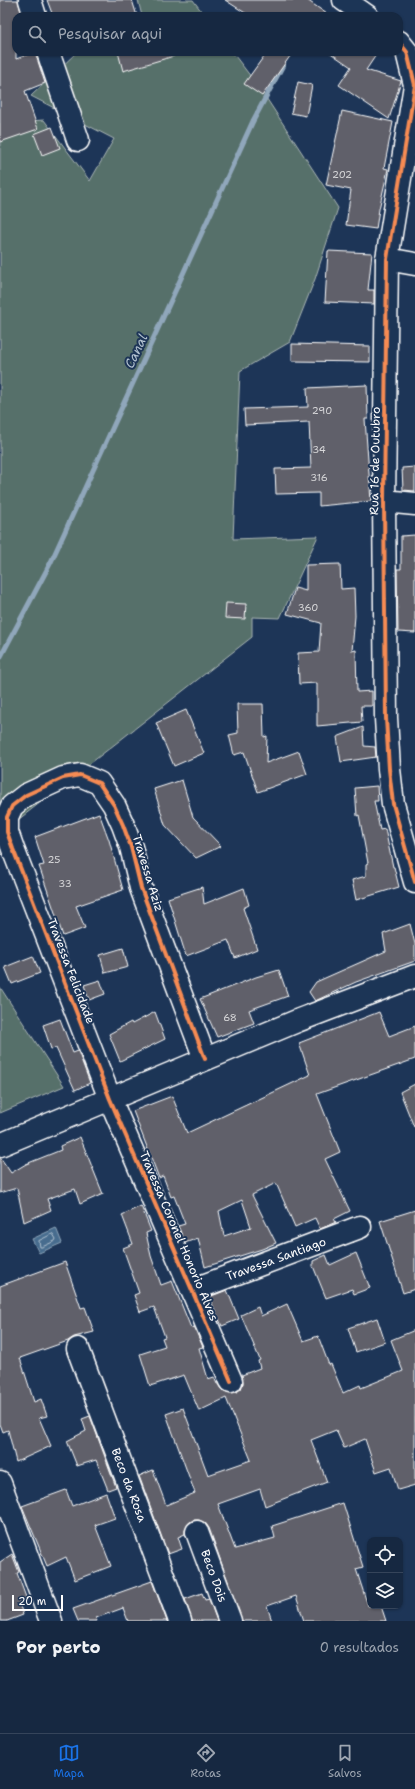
<!DOCTYPE html>
<html lang="pt">
<head>
<meta charset="utf-8">
<style>
  :root { --surface:#162841; --page:#23344c; --text:#f1f3f6; --muted:#9ea6b1; --line:#35445a; --accent:#1a73e8 }
  body { margin:0; font-family:"Shantell Sans",sans-serif; background:var(--page); color:var(--text) }
  .controls { position:absolute; right:12px; bottom:12px; display:grid; overflow:hidden; border-radius:8px; box-shadow:0 1px 3px #0004 }
  .controls button { width:36px; height:36px; display:grid; place-items:center; padding:0; border:0; border-bottom:1px solid var(--line); background:var(--surface); color:var(--text); font:20px sans-serif }
  .scale { position:absolute; left:12px; bottom:10px; width:51px; box-sizing:border-box; padding-left:4px; border:2px solid #fff; border-top:0; font-size:11px; line-height:14px; white-space:nowrap; color:#fff; -webkit-text-stroke:3px #1d3557; paint-order:stroke }
  .list { margin:0; padding:0; list-style:none }
  h2 { display:flex; justify-content:space-between; align-items:center; height:52px; margin:0; padding:0 16px; font-size:17px }
  h2 small { font-size:13px; font-weight:400; color:var(--muted) }
  .icon { flex:none; width:22px; height:22px; fill:none; stroke:currentColor; stroke-width:2; stroke-linecap:round; stroke-linejoin:round }
  .map { position:relative; flex:none; width:415px; height:1621px; overflow:hidden }
  .search { position:absolute; background:var(--surface); box-shadow:0 1px 3px #0004; left:12px; right:12px; top:12px; height:44px; display:flex; align-items:center; gap:10px; box-sizing:border-box; padding:0 14px; border-radius:12px; color:var(--muted); font-size:15px }
  .sheet { height:112px; background:var(--surface) }
  nav { display:flex; justify-content:space-around; align-items:center; box-sizing:border-box; height:56px; border-top:1px solid var(--line); background:var(--surface); font-size:11px; color:var(--muted) }
  nav a { display:grid; justify-items:center; gap:2px }
  nav .on { color:var(--accent) }
  .map>svg:first-child { display:block }
  .green { fill:#576f6b; stroke:#abb7b5 }
  .water { fill:#466c8e; stroke:#90a7bb }
  .lines { fill:none; stroke-linecap:round; stroke-linejoin:round }
  .shore { stroke:#b5c4d2; stroke-width:1 }
  .stream { stroke:#90a7bb; stroke-width:5 }
  .building { fill:#61616b; stroke:#fff; fill-rule:evenodd }
  .minor-casing { stroke:#fff; stroke-width:25 }
  .minor { stroke:#1d3557; stroke-width:22 }
  .cycleway-casing { stroke:#1d3557; stroke-width:6 }
  .cycleway { stroke:#f68b52; stroke-width:4 }
  .labels { text-anchor:middle; dominant-baseline:central; stroke-width:4; stroke-linejoin:round; paint-order:stroke }
  .number-label { font-size:10px; fill:#d8d8da }
  .street-label { font-size:12px; fill:#fff; stroke:#1d3557 }
  .water-label { font-size:13px; font-style:italic; fill:#b5c4d2; stroke:#1d3557 }
</style>
</head>
<body>
<div class="map">
<svg width="415" height="1621" viewBox="0 0 415 1621">
  <rect width="100%" height="100%" fill="#1d3557"/>
  <filter id="ink" filterUnits="userSpaceOnUse"><feTurbulence type="fractalNoise" baseFrequency=".025" numOctaves="2"/><feDisplacementMap in="SourceGraphic" scale="8" xChannelSelector="R" yChannelSelector="G"/><feConvolveMatrix kernelMatrix="1 2 1 2 8 2 1 2 1" color-interpolation-filters="sRGB"/></filter>
  <g filter="url(#ink)">
    <!-- green -->
    <g class="green">
      <polygon points="138,0 193,0 205,16 142,16"/>
      <polygon points="77,52 232,52 261,90 338,208 315,279 290,342 240,371 233,539 318,536 280,618 252,617 252,637 0,834 0,123 44,120 90,181 114,139 31,96"/>
      <polygon points="0,987 64,1086 0,1113"/>
    </g>
    <!-- water -->
    <polygon class="water" points="56,1228 62,1243 39,1253 32,1239"/>
    <g class="lines">
      <!-- shore -->
      <polygon class="shore" points="53,1234 56,1239 55,1241 42,1247 40,1247 39,1241"/>
      <!-- stream -->
      <polyline class="stream" points="0,658 51,562 253,121 283,65"/>
    </g>
    <!-- building -->
    <g class="building">
      <polygon points="0,0 18,0 22,16 16,16 16,59 35,52 45,83 25,91 38,129 0,142"/>
      <polygon points="47,0 132,0 137,16 53,16"/>
      <polygon points="225,0 307,0 330,16 250,16"/>
      <polygon points="118,52 173,52 174,56 123,71"/>
      <polygon points="267,52 293,52 262,96 244,84"/>
      <polygon points="329,52 378,52 366,70 401,81 389,119 339,85 351,67"/>
      <polygon points="298,82 312,85 306,116 291,113"/>
      <polygon points="342,111 393,122 384,168 388,169 379,209 376,229 346,225 351,190 326,185"/>
      <polygon points="52,127 60,148 42,155 34,134"/>
      <polygon points="328,251 372,253 368,290 374,290 374,304 325,302"/>
      <polygon points="292,344 370,346 370,362 292,361"/>
      <polygon points="367,385 368,419 365,419 371,501 319,506 319,493 276,494 275,469 311,468 309,422 245,425 244,409 308,407 307,388"/>
      <polygon points="415,467 415,491 403,490 402,468"/>
      <polygon points="415,535 415,633 398,632 397,569 401,569 401,536"/>
      <polygon points="340,564 341,589 354,588 355,616 352,651 356,650 357,692 372,691 372,706 361,706 362,722 317,726 317,683 299,684 298,653 319,652 321,623 287,614 295,588 306,591 306,565"/>
      <polygon points="226,603 246,604 245,619 225,618"/>
      <polygon points="237,704 263,704 264,737 267,736 266,763 299,751 307,774 258,792 244,752 234,755 229,735 238,733"/>
      <polygon points="186,710 204,753 174,766 156,723"/>
      <polygon points="363,727 364,746 375,747 376,757 341,762 337,737"/>
      <polygon points="182,780 193,817 221,846 196,858 165,825 154,789"/>
      <polygon points="377,786 378,801 374,801 380,830 385,829 393,867 394,867 399,887 356,900 352,880 366,876 366,864 368,863 359,815 357,816 355,788"/>
      <polygon points="99,813 109,840 123,890 76,906 85,928 63,936 39,866 44,865 35,837"/>
      <polygon points="202,887 204,904 244,888 249,905 243,908 257,949 235,958 228,940 186,956 168,898"/>
      <polygon points="410,924 415,944 415,961 356,982 315,1001 309,992 316,982 386,951 383,934"/>
      <polygon points="123,948 128,967 105,973 100,955"/>
      <polygon points="33,956 40,973 12,984 5,967"/>
      <polygon points="279,970 288,996 249,1010 254,1023 217,1037 200,999 256,977"/>
      <polygon points="100,980 105,994 89,1000 84,985"/>
      <polygon points="155,1012 165,1039 120,1061 109,1034 131,1022 132,1024"/>
      <path d="M 379,1012 L 389,1036 L 415,1026 L 415,1059 L 317,1094 L 340,1152 L 325,1159 L 350,1211 L 334,1219 L 336,1222 L 320,1229 L 315,1218 L 295,1227 L 276,1183 L 252,1195 L 276,1243 L 262,1249 L 205,1267 L 198,1238 L 185,1243 L 178,1226 L 185,1224 L 174,1196 L 171,1197 L 163,1176 L 159,1178 L 133,1111 L 172,1096 L 187,1133 L 310,1075 L 299,1043 ZM 242,1200 L 251,1227 L 224,1236 L 219,1211 Z"/>
      <polygon points="60,1019 73,1053 78,1051 90,1083 75,1090 56,1048 51,1049 43,1025"/>
      <polygon points="415,1084 415,1127 414,1127 400,1092"/>
      <polygon points="80,1137 103,1194 80,1204 75,1189 47,1199 51,1210 24,1222 17,1188 0,1193 0,1157 11,1173 26,1164 61,1150 60,1146"/>
      <polygon points="141,1206 151,1231 146,1233 151,1256 161,1285 172,1281 191,1328 194,1327 203,1347 199,1348 208,1379 214,1377 217,1384 219,1384 224,1391 230,1393 236,1392 241,1389 243,1383 242,1375 260,1368 258,1361 260,1360 241,1315 258,1307 261,1316 287,1304 303,1341 318,1336 329,1365 331,1364 343,1393 360,1385 361,1388 403,1371 391,1340 415,1330 415,1485 398,1490 391,1467 376,1472 365,1439 344,1448 336,1430 311,1440 327,1482 265,1506 260,1489 218,1504 235,1549 275,1538 272,1526 343,1503 363,1567 356,1569 368,1606 381,1606 386,1621 304,1621 296,1596 267,1606 272,1621 242,1621 209,1528 205,1523 199,1520 193,1520 188,1524 185,1530 185,1534 178,1537 182,1549 168,1554 139,1476 153,1470 166,1505 195,1493 166,1414 183,1408 208,1475 251,1460 226,1398 199,1411 184,1375 150,1386 140,1354 165,1346 162,1338 165,1337 154,1307 140,1312 134,1295 139,1293 123,1248 133,1244 122,1215"/>
      <polygon points="415,1210 415,1289 403,1293 380,1221"/>
      <polygon points="356,1253 370,1288 354,1294 352,1289 326,1298 313,1266 313,1261 326,1255 330,1265"/>
      <polygon points="65,1262 81,1308 85,1307 94,1332 74,1337 68,1341 20,1358 34,1402 41,1399 47,1416 39,1418 51,1446 16,1462 8,1430 3,1432 0,1424 0,1286"/>
      <polygon points="227,1290 239,1319 222,1326 209,1297"/>
      <polygon points="377,1318 385,1342 356,1352 348,1328"/>
      <polygon points="90,1416 116,1487 108,1490 96,1460 77,1466 67,1441 86,1431 82,1419"/>
      <polygon points="66,1490 72,1506 106,1493 115,1518 95,1525 111,1566 75,1580 66,1557 47,1566 22,1506"/>
      <polygon points="12,1554 19,1572 17,1573 27,1600 19,1603 23,1615 7,1621 0,1621 0,1562"/>
      <polygon points="152,1581 167,1621 128,1621 123,1608 96,1618 97,1621 78,1621 73,1609"/>
      <polygon points="202,1593 205,1600 209,1599 217,1621 192,1621 185,1599"/>
    </g>
    <g class="lines">
      <defs>
        <g id="minor">
          <polyline points="30,0 35,16"/>
          <polyline points="344,0 367,16"/>
          <polyline points="399,42 407,52 415,85 387,259 384,501 386,718 389,769 393,804 415,882"/>
          <polyline points="48,52 78,140"/>
          <polyline points="387,259 415,264"/>
          <polyline points="384,501 415,504"/>
          <polyline points="205,1059 141,888 131,847 123,825 114,805 99,783 80,775 63,778 26,795 12,806 7,817 7,832 13,849 110,1099 231,1381"/>
          <polyline points="0,1145 297,1021 415,976"/>
          <polyline points="192,1290 360,1227"/>
          <polyline points="78,1349 180,1621"/>
          <polyline points="0,1483 51,1621"/>
          <polyline points="197,1532 230,1621"/>
        </g>
      </defs>
      <!-- minor casing -->
      <use href="#minor" class="minor-casing"/>
      <!-- minor -->
      <use href="#minor" class="minor"/>
      <defs>
        <g id="cycleway">
          <polyline points="399,42 407,52 415,85 387,259 384,501 386,718 389,769 393,804 415,882"/>
          <polyline points="205,1059 141,888 131,847 123,825 114,805 99,783 80,775 63,778 26,795 12,806 7,817 7,832 13,849 110,1099 231,1381"/>
        </g>
      </defs>
      <!-- cycleway casing -->
      <use href="#cycleway" class="cycleway-casing"/>
      <!-- cycleway -->
      <use href="#cycleway" class="cycleway"/>
    </g>
  </g>
  <g class="labels">
    <!-- number labels -->
    <g class="number-label">
      <text x="342" y="174">202</text>
      <text x="322" y="410">290</text>
      <text x="319" y="449">34</text>
      <text x="319" y="477">316</text>
      <text x="308" y="607">360</text>
      <text x="54" y="859">25</text>
      <text x="65" y="883">33</text>
      <text x="230" y="1017">68</text>
    </g>
    <!-- street labels -->
    <g class="street-label">
      <text transform="translate(375 461) rotate(-89)">Rua 16 de Outubro</text>
      <text transform="translate(148 873) rotate(73)">Travessa Aziz</text>
      <text transform="translate(71 971) rotate(69)">Travessa Felicidade</text>
      <text transform="translate(179 1236) rotate(67)">Travessa Coronel Honorio Alves</text>
      <text transform="translate(276 1259) rotate(-20)">Travessa Santiago</text>
      <text transform="translate(129 1485) rotate(69)">Beco da Rosa</text>
      <text transform="translate(214 1576) rotate(70)">Beco Dois</text>
    </g>
    <!-- water labels -->
    <g class="water-label">
      <text transform="translate(136 351) rotate(-65)">Canal</text>
    </g>
  </g>
</svg>
<div class="controls">
<button><svg class="icon" aria-label="locate" viewBox="0 0 24 24"><circle cx="12" cy="12" r="6"/><path d="M12 2v4M12 18v4M2 12h4M18 12h4"/></svg></button>
<button><svg class="icon" aria-label="layers" viewBox="0 0 24 24"><path d="M12 4l9 5-9 5-9-5zM3 14l9 5 9-5"/></svg></button>
</div>
<div class="scale">20 m</div>
<div class="search"><svg class="icon" aria-label="search" viewBox="0 0 24 24"><circle cx="10" cy="10" r="6"/><path d="M15 15l6 6"/></svg>Pesquisar aqui</div>
</div>
<section class="sheet">
<h2>Por perto<small>0 resultados</small></h2>
<ul class="list">
</ul>
</section>
<nav>
<a class="on"><svg class="icon" aria-label="map" viewBox="0 0 24 24"><path d="M3 6l6-2 6 2 6-2v14l-6 2-6-2-6 2zM9 4v14M15 6v14"/></svg>Mapa</a>
<a><svg class="icon" aria-label="directions" viewBox="0 0 24 24"><path d="M12 3l9 9-9 9-9-9zM9 14v-3h6M13 9l2 2-2 2"/></svg>Rotas</a>
<a><svg class="icon" aria-label="saved" viewBox="0 0 24 24"><path d="M7 4h10v16l-5-4-5 4z"/></svg>Salvos</a>
</nav>
</body>
</html>
